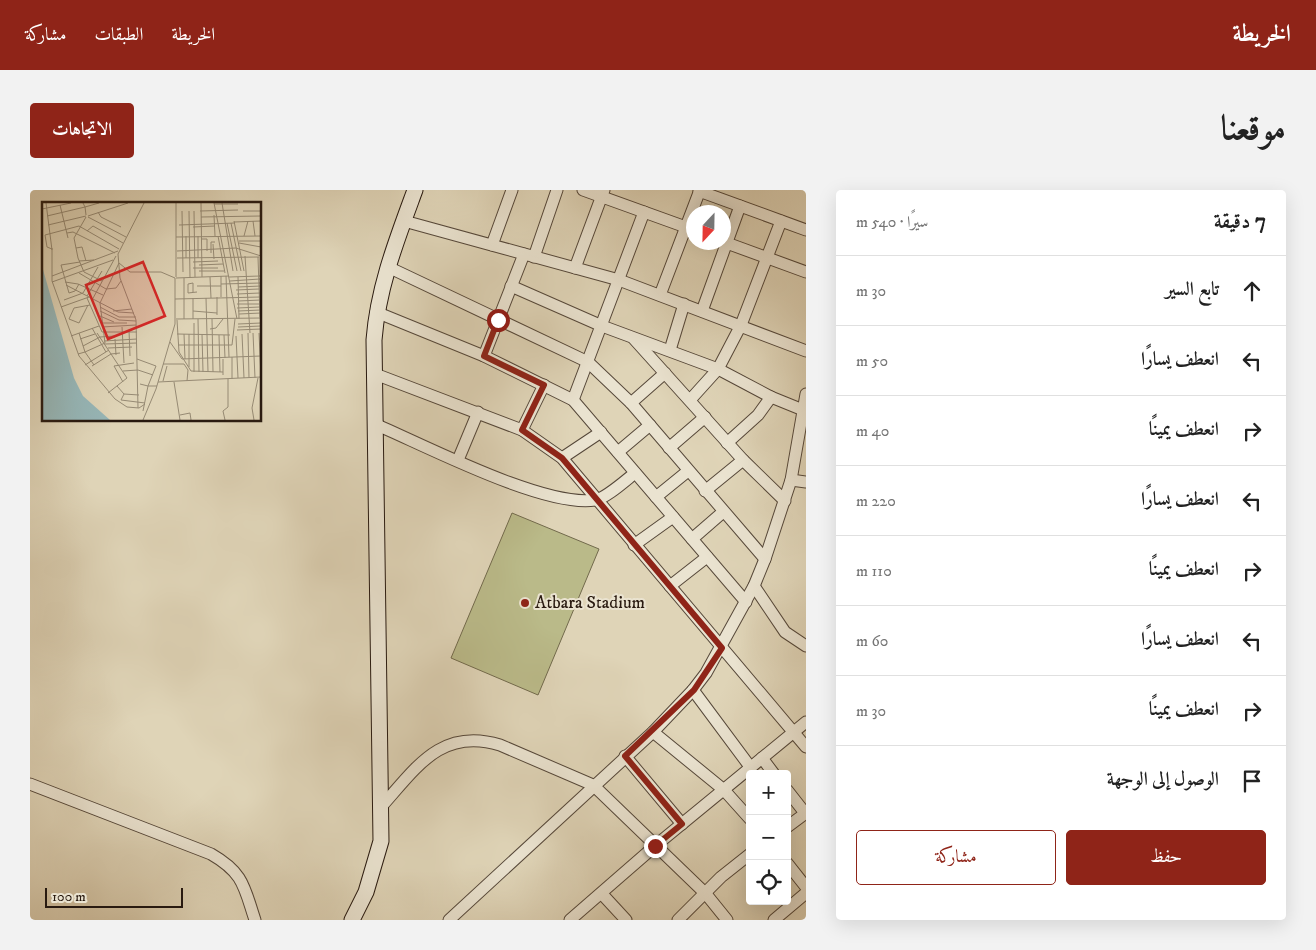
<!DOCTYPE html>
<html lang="ar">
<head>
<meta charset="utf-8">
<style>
  :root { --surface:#fff; --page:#f2f2f2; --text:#222; --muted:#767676; --line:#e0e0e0; --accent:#8f2418 }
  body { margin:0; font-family:"IM FELL DW Pica",Amiri,serif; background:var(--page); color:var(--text); direction:rtl }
  .controls { position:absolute; right:15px; bottom:15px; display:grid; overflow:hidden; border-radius:5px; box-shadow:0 5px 20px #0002 }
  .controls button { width:45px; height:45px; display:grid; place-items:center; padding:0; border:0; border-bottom:1px solid var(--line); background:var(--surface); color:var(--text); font:25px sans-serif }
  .compass { position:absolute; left:656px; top:15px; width:45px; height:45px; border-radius:50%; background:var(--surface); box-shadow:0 5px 20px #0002; rotate:202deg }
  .scale { position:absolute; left:15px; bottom:12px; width:138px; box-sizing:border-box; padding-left:5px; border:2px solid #291a10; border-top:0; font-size:14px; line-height:18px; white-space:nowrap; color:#291a10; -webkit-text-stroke:4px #eae3d0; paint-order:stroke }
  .stop { position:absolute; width:15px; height:15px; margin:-11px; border:4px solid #8f2418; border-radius:50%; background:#fff }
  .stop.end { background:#8f2418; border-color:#fff; box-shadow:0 1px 5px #0008 }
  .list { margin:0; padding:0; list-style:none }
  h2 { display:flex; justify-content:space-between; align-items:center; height:65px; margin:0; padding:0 20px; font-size:21px }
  h2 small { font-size:16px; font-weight:400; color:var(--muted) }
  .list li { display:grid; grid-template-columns:32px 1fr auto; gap:15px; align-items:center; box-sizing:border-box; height:70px; padding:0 20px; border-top:1px solid var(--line) }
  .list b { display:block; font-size:19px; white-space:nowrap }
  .list em { font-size:16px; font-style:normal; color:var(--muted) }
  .actions { display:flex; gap:10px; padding:15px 20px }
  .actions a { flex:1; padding:11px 0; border:1px solid var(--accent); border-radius:5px; text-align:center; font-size:18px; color:var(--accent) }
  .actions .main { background:var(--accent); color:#fff }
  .icon { flex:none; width:28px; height:28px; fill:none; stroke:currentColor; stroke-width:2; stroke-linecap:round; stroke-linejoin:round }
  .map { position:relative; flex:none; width:776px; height:730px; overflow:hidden; direction:ltr; border-radius:5px }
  header { display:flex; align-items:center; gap:30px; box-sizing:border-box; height:70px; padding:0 25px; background:var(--accent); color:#fff }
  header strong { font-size:24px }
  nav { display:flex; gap:28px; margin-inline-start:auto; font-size:18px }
  .intro { display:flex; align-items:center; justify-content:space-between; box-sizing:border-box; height:120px; padding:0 30px }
  h1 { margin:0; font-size:35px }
  .button { padding:12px 22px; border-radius:5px; background:var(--accent); color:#fff; font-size:18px; font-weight:700 }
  main { display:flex; gap:30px; padding:0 30px }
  aside { flex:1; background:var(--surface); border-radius:5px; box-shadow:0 5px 20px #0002 }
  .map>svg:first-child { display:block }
  .green { fill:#baba89; stroke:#726a4c }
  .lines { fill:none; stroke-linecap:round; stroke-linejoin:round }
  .street-casing { stroke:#56483a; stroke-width:13 }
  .secondary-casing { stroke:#291a10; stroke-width:17 }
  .street { stroke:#eae3d0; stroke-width:11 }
  .secondary { stroke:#eae3d0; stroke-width:15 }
  .route { stroke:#8f2418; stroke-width:6 }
  .poi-dot { fill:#8f2418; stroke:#eae3d0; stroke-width:2 }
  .labels { text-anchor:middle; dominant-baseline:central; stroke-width:4; stroke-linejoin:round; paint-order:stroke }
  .poi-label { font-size:18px; fill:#291a10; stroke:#eae3d0; text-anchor:start }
  .inset-road { fill:none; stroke:#968a74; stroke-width:1 }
  .view { fill:#d62828; fill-opacity:0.15; stroke:#d62828; stroke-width:2.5 }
  .inset-edge { fill:none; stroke:#291a10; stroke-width:2.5 }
</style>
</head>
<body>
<header>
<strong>الخريطة</strong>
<nav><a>الخريطة</a><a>الطبقات</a><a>مشاركة</a></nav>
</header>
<div class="intro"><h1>موقعنا</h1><a class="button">الاتجاهات</a></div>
<main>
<aside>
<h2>7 دقيقة<small>سيرًا · 540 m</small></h2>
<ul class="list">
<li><svg class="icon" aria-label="ahead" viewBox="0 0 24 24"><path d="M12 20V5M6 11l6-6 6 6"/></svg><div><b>تابع السير</b></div><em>30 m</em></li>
<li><svg class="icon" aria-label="left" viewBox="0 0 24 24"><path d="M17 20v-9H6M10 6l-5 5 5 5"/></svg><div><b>انعطف يسارًا</b></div><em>50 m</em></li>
<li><svg class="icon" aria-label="right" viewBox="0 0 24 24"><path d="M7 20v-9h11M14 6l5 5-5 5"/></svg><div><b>انعطف يمينًا</b></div><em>40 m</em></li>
<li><svg class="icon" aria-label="left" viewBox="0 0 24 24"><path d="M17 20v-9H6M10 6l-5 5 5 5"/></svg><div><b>انعطف يسارًا</b></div><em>220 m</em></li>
<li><svg class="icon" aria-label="right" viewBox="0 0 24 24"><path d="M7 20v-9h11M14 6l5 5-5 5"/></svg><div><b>انعطف يمينًا</b></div><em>110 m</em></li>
<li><svg class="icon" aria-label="left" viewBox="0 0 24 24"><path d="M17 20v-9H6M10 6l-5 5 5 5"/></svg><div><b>انعطف يسارًا</b></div><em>60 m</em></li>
<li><svg class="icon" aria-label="right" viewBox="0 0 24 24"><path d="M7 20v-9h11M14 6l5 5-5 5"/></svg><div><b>انعطف يمينًا</b></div><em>30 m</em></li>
<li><svg class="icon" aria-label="arrive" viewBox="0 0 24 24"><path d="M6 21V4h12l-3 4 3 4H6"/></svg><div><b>الوصول إلى الوجهة</b></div></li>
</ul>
<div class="actions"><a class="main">حفظ</a><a>مشاركة</a></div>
</aside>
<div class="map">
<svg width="776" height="730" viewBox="0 0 776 730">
  <rect width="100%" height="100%" fill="#dfd4b7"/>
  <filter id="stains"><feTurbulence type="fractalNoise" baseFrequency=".004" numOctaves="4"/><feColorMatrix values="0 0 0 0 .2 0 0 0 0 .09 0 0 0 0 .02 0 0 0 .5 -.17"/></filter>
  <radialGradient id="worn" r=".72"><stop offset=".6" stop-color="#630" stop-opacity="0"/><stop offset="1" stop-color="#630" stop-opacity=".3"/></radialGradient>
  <!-- green -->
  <polygon class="green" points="482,323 569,359 508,505 421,468"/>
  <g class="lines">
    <defs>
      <g id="street">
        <polyline points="553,0 664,40"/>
        <polyline points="669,1 776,40"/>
        <polyline points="374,31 589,90 776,161"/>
        <polyline points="694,52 776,82"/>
        <polyline points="462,55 482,0"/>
        <polyline points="504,67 527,0"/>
        <polyline points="358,77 558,172 601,213 735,369"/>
        <polyline points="545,78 574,0"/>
        <polyline points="481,96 572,136 688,179 741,207 773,220"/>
        <polyline points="630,105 670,0"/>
        <polyline points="672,121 710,16"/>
        <polyline points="346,122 454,166 543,210 716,412"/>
        <polyline points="604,149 713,270 755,311"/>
        <polyline points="640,160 654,114"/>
        <polyline points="454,166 494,64"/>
        <polyline points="345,184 492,240 532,268 776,557"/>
        <polyline points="543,210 614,22"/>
        <polyline points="660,210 688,179 711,135 751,31"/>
        <polyline points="601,213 635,183"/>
        <path d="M 347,235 C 396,256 515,318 565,310 C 575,309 596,290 605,283"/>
        <polyline points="492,240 514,195"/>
        <polyline points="697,253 728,225 741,207"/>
        <polyline points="639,258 675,227"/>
        <polyline points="588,262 620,235"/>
        <polyline points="532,268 571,242"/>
        <polyline points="428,270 448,222"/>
        <polyline points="761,290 776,292"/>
        <polyline points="675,301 713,270"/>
        <polyline points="626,307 658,281"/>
        <polyline points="662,349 693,322"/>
        <polyline points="604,355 643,327"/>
        <polyline points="640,396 677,367"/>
        <polyline points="724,396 755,442 776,456"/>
        <polyline points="663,500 721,578"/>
        <polyline points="623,542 694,600 720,629"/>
        <polyline points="595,566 652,634"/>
        <polyline points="732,568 744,584"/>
        <path d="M 0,594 L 181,664 C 214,683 214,697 225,730"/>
        <polyline points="757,600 775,623"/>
        <path d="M 351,617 C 386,578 411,537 470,555 L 563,595 L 676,704 L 697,730"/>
        <polyline points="757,637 776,623"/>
        <polyline points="757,673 776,697"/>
        <polyline points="572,704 596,730"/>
        <polyline points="419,730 623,542 663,500 676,483 724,396 735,369 761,290 776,204"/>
        <polyline points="540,730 625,656 776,532"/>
        <polyline points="648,730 691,687 720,664"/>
        <polyline points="744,730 776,703"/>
      </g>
      <path id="secondary" d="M 322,730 L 336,702 L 351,651 L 344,150 C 348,97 367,49 385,0"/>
    </defs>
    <!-- street casing -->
    <use href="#street" class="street-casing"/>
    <!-- secondary casing -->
    <use href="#secondary" class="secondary-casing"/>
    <!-- street -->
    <use href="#street" class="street"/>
    <!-- secondary -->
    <use href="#secondary" class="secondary"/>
  </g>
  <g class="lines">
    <!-- route -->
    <polyline class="route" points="468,130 454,166 514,195 492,240 532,268 692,458 664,500 595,566 652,634 625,656"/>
  </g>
  <!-- markers -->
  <circle class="poi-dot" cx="495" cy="413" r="5"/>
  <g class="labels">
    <!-- poi labels -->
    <g class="poi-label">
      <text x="505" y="413">Atbara Stadium</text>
    </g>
  </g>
  <!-- overview -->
  <g transform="translate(12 12)">
    <rect width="219" height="219" fill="#dfd4b7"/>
    <path d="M 0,64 L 32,176 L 41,194 L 68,218 L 0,218 Z" fill="#96b6b7"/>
    <path class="inset-road" d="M 4,1 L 10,48M 41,1 L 43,5 L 57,1M 134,1 L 134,75M 159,1 L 160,75M 172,1 L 195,117M 180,1 L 191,69M 172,2 L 196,2M 18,3 L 26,36M 0,7 L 29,1M 140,9 L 141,70M 147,9 L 148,76M 152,9 L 153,75M 158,9 L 196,8M 201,9 L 219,9M 56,10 L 59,15 L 79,25M 172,13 L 173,34M 5,14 L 43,5 L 44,13M 46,14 L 86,1M 44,15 L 32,36 L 36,56 L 42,70 L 60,79M 46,15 L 84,35M 159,15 L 219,14M 192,19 L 202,69M 211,19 L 213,34M 192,20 L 219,19M 185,21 L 195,69M 189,21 L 199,69M 6,23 L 44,14M 137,23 L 193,21M 151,25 L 173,24M 45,29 L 51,24 L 81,41M 25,31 L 31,30 L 73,51M 144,34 L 144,56M 156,34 L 156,56M 176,34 L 183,71M 202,34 L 206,19M 134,35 L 219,34M 159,37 L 165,37 L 165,49M 197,39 L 219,39M 197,41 L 219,45M 171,42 L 172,57M 10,46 L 10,79 L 37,154 L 73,197 L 85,205 L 97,206 L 103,202M 34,46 L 40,45 L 44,59M 10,47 L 5,45 L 3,33 L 37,24 L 77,47M 135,49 L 194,46 L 219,54M 169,51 L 169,40 L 173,40M 203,54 L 208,131M 216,55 L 218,115M 135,56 L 217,55M 37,59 L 52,58M 151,60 L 176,59M 157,63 L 181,62M 151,66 L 176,66M 157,69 L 182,69M 37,71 L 64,87 L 74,86 L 79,79M 10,74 L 76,49M 179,74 L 179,95M 184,74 L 187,155M 168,75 L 169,96M 187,75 L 218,74M 196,75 L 197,117M 134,76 L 187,74M 142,76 L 142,117M 188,79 L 218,77M 10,80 L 71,58M 23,80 L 36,82 L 61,93M 37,82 L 33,89 L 27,91 L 19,63 L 38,60M 179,82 L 219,81M 24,83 L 76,110 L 92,111M 155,84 L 179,84M 196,85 L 219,84M 194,88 L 217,87M 151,90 L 151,81 L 146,82 L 146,91 L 155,90M 195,92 L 218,91M 45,94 L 60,69M 175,95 L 175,113M 45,96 L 60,130 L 95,130M 151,96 L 151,117M 164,96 L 166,170M 133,97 L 219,95M 22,98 L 41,91 L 56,65M 50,98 L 74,54M 196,99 L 219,98M 195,102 L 219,102M 46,103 L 37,121 L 27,117 L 32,106 L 48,103M 19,105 L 47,95M 58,105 L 77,115 L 94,115M 195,106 L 218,105M 58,109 L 77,118 L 94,119M 71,109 L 90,107M 151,109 L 175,111M 196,109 L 219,108M 197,112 L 219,111M 58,114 L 72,120M 134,117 L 219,116M 156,117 L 157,170M 170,117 L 171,170M 135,118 L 137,150 L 149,169 L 181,170M 59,121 L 85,121M 152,121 L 152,170M 196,122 L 219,121M 60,125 L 94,123M 80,125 L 82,161M 196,125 L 219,124M 50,126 L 64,150M 168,127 L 174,126 L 181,117M 87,128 L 88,154M 195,128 L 219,127M 55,131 L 85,176 L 66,191M 206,131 L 207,176M 211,131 L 213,176M 217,131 L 219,175M 135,132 L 188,133M 142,132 L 143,157M 160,132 L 161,170M 200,132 L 202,176M 177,133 L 178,170M 182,133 L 183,156M 29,134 L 57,124M 194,134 L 196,176M 38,137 L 53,132M 73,137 L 74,153M 62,139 L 95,137M 128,140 L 140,157 L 219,154M 63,142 L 95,141M 136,143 L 190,143 L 193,117M 41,144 L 58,135 L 73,134M 66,146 L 90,145M 36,152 L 43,150 L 37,131M 95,157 L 114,164 L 106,184 L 98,182M 121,162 L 142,162 L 146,168 L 145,179M 43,163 L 67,148M 52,163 L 43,150 L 63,141 L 58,101 L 77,61 L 88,70 L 119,70 L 133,76M 50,164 L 69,152 L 78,151M 147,165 L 147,132M 81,169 L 96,168 L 111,173M 181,173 L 181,157M 190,177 L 190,155M 121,179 L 125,164M 81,180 L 72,164 L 92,161M 116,180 L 219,175M 132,180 L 138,218M 75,184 L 82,192 L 79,198M 82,192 L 97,193M 79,198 L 103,201M 96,206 L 94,118 L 78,76 L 76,52 L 102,1M 101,209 L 106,184 L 115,184M 138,213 L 148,211 L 149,218M 101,218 L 114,187 L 133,122 L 133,76M 183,218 L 181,209 L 186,205 L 186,177M 212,218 L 210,206 L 216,176"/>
    <path class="view" d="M 101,60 L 123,114 L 66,137 L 44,83 Z"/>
    <rect width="219" height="219" class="inset-edge"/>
  </g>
  <rect width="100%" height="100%" filter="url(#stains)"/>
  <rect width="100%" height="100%" fill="url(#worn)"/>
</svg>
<div class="controls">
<button>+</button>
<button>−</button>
<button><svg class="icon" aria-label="locate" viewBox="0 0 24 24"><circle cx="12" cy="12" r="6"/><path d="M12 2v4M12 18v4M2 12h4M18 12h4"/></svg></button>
</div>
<svg class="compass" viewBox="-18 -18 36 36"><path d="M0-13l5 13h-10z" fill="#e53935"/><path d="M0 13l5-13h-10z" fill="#767676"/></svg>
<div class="scale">100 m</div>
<div class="stop" style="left:468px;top:130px"></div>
<div class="stop end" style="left:625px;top:656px"></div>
</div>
</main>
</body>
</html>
